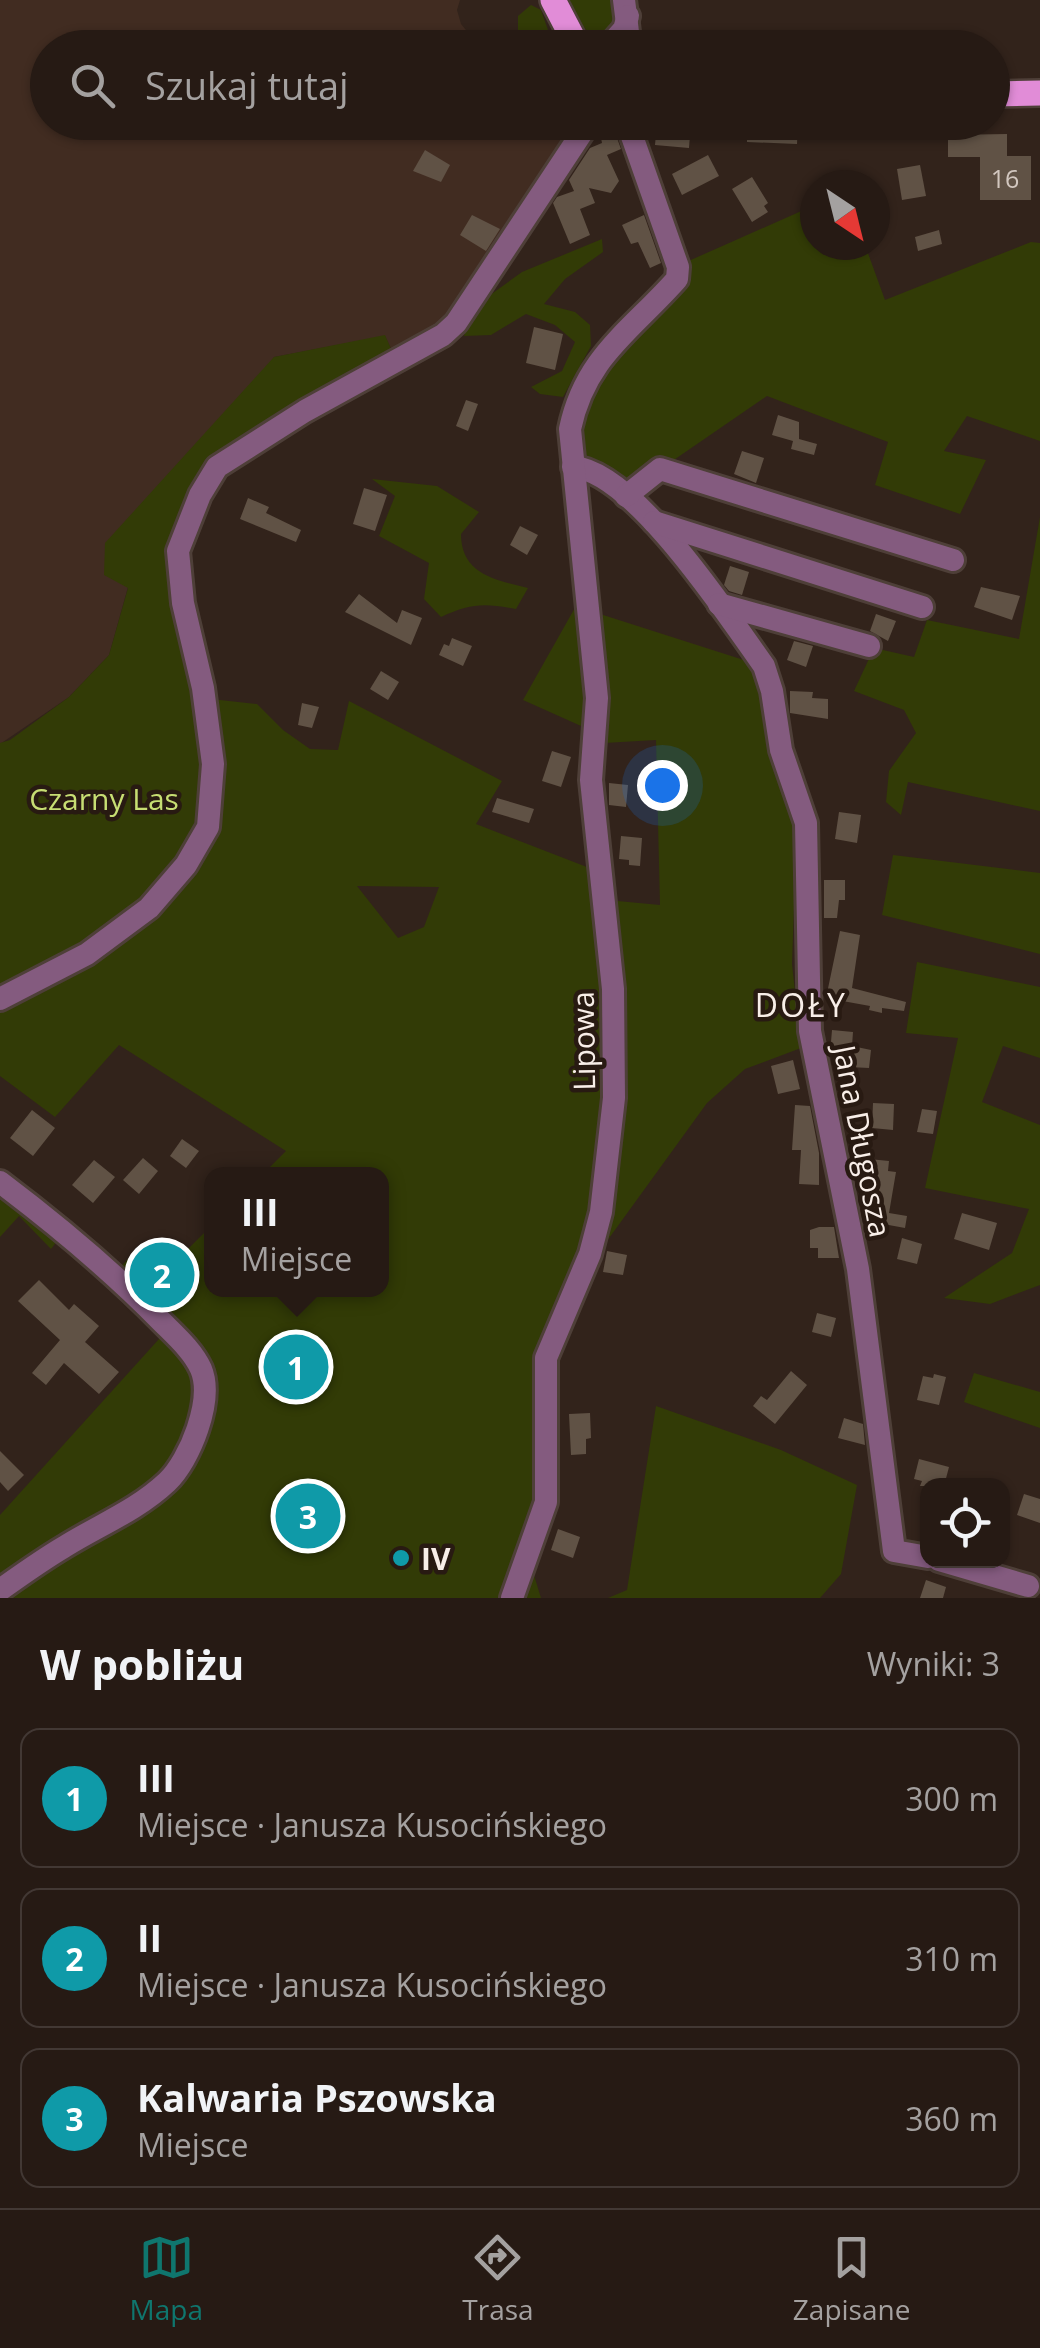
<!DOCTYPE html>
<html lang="pl">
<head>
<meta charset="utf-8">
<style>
  :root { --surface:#261a14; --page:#2e231d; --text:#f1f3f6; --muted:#a4a1a0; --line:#423834; --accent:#0f766e }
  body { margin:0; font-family:"Open Sans",sans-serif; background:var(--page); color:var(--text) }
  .controls { position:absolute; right:30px; bottom:30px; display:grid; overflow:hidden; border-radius:20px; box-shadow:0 2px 8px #0004 }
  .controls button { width:90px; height:90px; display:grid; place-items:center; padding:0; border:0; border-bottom:2px solid var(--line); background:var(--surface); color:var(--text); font:50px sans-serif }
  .compass { position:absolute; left:800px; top:170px; width:90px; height:90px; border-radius:50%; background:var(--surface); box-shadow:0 2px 8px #0004; rotate:145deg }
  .you { position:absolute; left:662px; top:785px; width:35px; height:35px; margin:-25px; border:8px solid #fff; border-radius:50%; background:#1a73e8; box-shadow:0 0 0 15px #1a73e833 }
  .badge { display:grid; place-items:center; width:65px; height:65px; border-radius:50%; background:var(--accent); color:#fff; font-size:32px; font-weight:700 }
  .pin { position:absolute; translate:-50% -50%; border:5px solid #fff; box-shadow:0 2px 10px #0006 }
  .popup { position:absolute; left:204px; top:1167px; width:185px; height:130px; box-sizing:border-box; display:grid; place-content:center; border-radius:20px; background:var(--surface); filter:drop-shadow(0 2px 8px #0005); font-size:32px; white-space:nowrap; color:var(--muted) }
  .popup b { font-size:38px; color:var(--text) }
  .popup::after { content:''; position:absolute; left:50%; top:100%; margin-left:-20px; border:20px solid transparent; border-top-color:var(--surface) }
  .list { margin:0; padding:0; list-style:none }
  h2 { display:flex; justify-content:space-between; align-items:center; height:130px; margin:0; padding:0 40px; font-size:42px }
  h2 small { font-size:32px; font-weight:400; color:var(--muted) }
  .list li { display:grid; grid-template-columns:65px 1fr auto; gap:30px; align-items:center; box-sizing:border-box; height:140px; margin:0 20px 20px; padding:0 20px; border:2px solid var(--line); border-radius:20px }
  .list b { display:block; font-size:38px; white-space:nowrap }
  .list p { margin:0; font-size:32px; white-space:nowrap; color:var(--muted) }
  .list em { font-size:32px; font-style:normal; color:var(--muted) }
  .icon { flex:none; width:55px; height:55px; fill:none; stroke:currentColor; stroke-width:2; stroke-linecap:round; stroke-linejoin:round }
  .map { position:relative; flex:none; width:1040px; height:1598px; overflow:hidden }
  .search { position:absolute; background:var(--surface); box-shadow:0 2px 8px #0004; left:30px; right:30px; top:30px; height:110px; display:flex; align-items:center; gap:25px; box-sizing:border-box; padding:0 35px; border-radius:55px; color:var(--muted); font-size:38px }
  .sheet { height:610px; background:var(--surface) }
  nav { display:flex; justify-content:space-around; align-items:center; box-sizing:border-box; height:140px; border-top:2px solid var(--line); background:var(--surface); font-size:28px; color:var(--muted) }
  nav a { display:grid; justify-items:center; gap:5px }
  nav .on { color:var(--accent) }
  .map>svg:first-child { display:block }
  .built { fill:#412c21 }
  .green { fill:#323b06; fill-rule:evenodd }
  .building { fill:#605245 }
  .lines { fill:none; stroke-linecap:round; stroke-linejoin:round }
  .minor-casing { stroke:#4e3f38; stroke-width:28 }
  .major-casing { stroke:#4e3f38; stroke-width:30 }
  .minor { stroke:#845b7f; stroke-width:22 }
  .major { stroke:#e18cd7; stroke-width:25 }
  .culture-dot { fill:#0f9aa8; stroke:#281a12; stroke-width:4 }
  .labels { text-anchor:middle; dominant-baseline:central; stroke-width:9; stroke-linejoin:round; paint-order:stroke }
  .number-label { font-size:25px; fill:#d2c7bf }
  .park-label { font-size:30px; fill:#c7de73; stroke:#281a12 }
  .street-label { font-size:30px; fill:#f8eee8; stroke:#281a12 }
  .poi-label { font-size:30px; font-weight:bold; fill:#f8eee8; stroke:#281a12; text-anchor:start }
  .neighbourhood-label { font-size:32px; letter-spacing:2.5px; fill:#f8eee8; stroke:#281a12 }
</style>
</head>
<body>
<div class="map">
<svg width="1040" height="1598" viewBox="0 0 1040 1598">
  <rect width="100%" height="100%" fill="#32231b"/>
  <!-- built -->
  <polygon class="built" points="0,0 460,0 457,10 461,24 480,47 48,48 48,122 545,122 564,144 442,325 392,351 385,336 274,357 128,587 109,655 69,697 0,744"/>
  <!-- green -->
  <g class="green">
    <polygon points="566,0 614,0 617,15 612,29 592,35 573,18"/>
    <polygon points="531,5 541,10 554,47 526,47 518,30 518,16"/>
    <polygon points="815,205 815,245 865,245 885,300 1031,242 1040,243 1040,441 967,416 944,451 986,460 960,514 875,485 888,442 767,396 636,486 619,484 580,449 576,429 593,386 684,263"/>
    <polygon points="602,239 603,252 565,279 544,304 575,312 590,325 591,346 563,397 540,394 531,387 562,371 575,342 555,325 526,314 491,335 464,336 472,308 522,272"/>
    <polygon points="385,335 392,351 242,443 177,551 202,687 206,826 155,901 0,999 0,743 10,740 69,697 109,655 128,588 104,575 105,543 274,357"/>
    <path d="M 372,479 L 437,486 L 479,512 L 461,534 C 461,574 495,580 528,588 L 516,609 C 484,603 471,603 441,617 L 424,599 L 429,563 L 379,536 L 395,496 Z"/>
    <polygon points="1040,517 1040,811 908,782 901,815 886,802 889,771 916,733 904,710 854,691 874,648 914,657 927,620 1019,639"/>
    <polygon points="581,597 590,730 523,700"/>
    <path d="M 600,614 L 750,662 L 763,681 L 797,819 L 792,964 L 801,1048 L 745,1069 L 707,1103 L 607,1241 L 604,1231 L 549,1359 L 530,1562 L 541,1598 L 0,1598 L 0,1515 L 168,1329 L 113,1275 L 137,1249 L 158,1266 L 177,1260 L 211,1226 L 211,1290 L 381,1290 L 381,1174 L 263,1174 L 286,1151 L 119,1045 L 55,1117 L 0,1076 L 0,1009 L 84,966 L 207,844 L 211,699 L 257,704 L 283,730 L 310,749 L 338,750 L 349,701 L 502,781 L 476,824 L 592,869 L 607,900 L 660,905 L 656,740 L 604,743 ZM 357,886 L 439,887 L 424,927 L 398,938 Z"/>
    <polygon points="893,855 1040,873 1040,954 882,915"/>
    <polygon points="917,962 1040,987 1040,1058 1003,1046 982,1102 1040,1125 1040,1285 990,1304 944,1298 1012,1253 1029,1209 925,1188 958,1038 906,1033"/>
    <polygon points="0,1191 61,1236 51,1249 19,1216 0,1237"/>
    <polygon points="974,1373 1040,1392 1040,1428 964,1402"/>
    <polygon points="656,1406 781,1450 857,1485 841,1574 820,1598 608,1598 627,1590"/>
  </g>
  <!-- building -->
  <g class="building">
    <polygon points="657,122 691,122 689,148 655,145"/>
    <polygon points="747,122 798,123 797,144 747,142"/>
    <polygon points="613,127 621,149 607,155 619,181 611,193 589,188 595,203 580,209 590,235 570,244 553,203 557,197 574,191 569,180 590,148 602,143 600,133"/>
    <polygon points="1007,134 1007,156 1031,156 1031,200 980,200 980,157 948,157 948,135"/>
    <polygon points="425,150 450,165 441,182 413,171"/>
    <polygon points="708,155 719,176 682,195 672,174"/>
    <polygon points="920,165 926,196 902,200 897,169"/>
    <polygon points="752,177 768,203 764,206 768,212 752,222 732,189"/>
    <polygon points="472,215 500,229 486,251 460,235"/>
    <polygon points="644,215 661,263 650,268 638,242 631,244 622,225"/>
    <polygon points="939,230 942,244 918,251 915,237"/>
    <polygon points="534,327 563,334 555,370 526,363"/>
    <polygon points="466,400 478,404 468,431 456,426"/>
    <polygon points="778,415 799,422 799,439 817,444 814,455 791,449 793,441 772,435"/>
    <polygon points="742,451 764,458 756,483 734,474"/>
    <polygon points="364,488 387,495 375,531 353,524"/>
    <polygon points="248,498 269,507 266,513 301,530 296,542 240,519"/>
    <polygon points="520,526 538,535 527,555 510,545"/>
    <polygon points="730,566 749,572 742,595 729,591 724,585"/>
    <polygon points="981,587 1020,596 1012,620 974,607"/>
    <polygon points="359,594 397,623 402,610 422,618 411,645 345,612"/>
    <polygon points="876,614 896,621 888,641 870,631"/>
    <polygon points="452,638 472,646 463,666 439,655 444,644 449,646"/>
    <polygon points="794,641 813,646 806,667 787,660"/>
    <polygon points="381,671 399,682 388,700 370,689"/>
    <polygon points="790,691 813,692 812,698 828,699 828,719 790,713"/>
    <polygon points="302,703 319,707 312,728 298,725"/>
    <polygon points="552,751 571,757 561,787 542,781"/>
    <polygon points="609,783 628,785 626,807 609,805"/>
    <polygon points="497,798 534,809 529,823 492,812"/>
    <polygon points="839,812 861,815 857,843 835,839"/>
    <polygon points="621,836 642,838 640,866 629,865 629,860 619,859"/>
    <polygon points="824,880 845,880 845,900 839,900 837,918 824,918"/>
    <polygon points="840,931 860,935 852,988 906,1002 904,1011 882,1008 882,1013 869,1010 870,1006 826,998"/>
    <polygon points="832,1030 853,1032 852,1046 871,1050 869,1068 849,1067 850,1056 830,1054"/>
    <polygon points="793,1060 800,1089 778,1094 771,1066"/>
    <polygon points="873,1103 894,1104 893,1130 872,1128"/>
    <polygon points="795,1105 810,1106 819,1153 819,1185 799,1184 801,1150 792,1150"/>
    <polygon points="922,1109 937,1111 933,1134 917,1132"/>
    <polygon points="32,1110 55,1128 33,1156 10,1138"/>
    <polygon points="182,1139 199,1151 186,1168 170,1156"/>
    <polygon points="143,1158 158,1171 139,1194 123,1180"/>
    <polygon points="869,1159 889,1161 888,1171 896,1172 889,1213 907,1216 905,1228 867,1221 872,1182 867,1181"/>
    <polygon points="94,1160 115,1177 93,1203 72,1185"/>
    <polygon points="962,1213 997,1223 989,1250 954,1239"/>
    <polygon points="819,1227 834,1227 839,1258 818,1258 818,1248 810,1248 810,1230"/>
    <polygon points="902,1238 922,1244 917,1264 897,1259"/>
    <polygon points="607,1251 627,1255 623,1275 603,1272"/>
    <polygon points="39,1280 69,1310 74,1304 99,1326 85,1342 119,1372 99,1394 64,1363 46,1385 32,1373 60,1340 18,1301"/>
    <polygon points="817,1313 836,1318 831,1337 812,1332"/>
    <polygon points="791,1371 807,1385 775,1424 753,1406 761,1396 767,1400"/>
    <polygon points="934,1374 946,1377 939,1405 917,1400 923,1376 933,1378"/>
    <polygon points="590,1413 591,1438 586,1439 586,1454 571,1455 569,1414"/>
    <polygon points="844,1418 863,1424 865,1445 838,1438"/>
    <polygon points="0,1451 24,1475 8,1491 0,1482"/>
    <polygon points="919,1459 949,1467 944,1486 920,1486 922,1481 914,1479"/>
    <polygon points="1024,1494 1040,1499 1040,1523 1017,1515"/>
    <polygon points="558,1529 580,1537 573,1558 551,1550"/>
    <polygon points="926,1580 946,1587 943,1598 920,1598"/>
  </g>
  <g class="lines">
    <defs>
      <g id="minor">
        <polyline points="624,0 630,48"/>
        <polyline points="607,48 624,29 628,16"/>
        <path d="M 573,467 C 634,471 729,617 764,666 L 772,691 L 781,750 L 806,823 L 810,1031 L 858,1269 L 894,1551 L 928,1557"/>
        <polyline points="626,496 660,469 953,560"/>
        <polyline points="654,522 922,607"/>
        <polyline points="719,604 869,646"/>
        <polyline points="0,999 87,954 149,908 186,865 208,827 213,764 203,688 183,603 178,551 200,495 217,467 305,411 443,335 456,323 589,122"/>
        <path d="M 0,1182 C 57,1225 112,1271 162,1322 C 176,1336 193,1351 201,1369 C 214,1400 190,1460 167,1482 C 136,1511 99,1525 64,1547 C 42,1560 21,1575 0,1590"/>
        <polyline points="939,1560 1028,1586"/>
        <path d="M 512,1598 L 546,1502 L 546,1358 L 590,1254 L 601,1212 L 614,1098 L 613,989 L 591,780 L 597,698 L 570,429 C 585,357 631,331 677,279 L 678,267 L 627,122"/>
      </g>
      <g id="major">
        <polyline points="553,0 578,48"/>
        <polyline points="992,94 1040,93"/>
      </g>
    </defs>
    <!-- minor casing -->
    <use href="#minor" class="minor-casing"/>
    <!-- major casing -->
    <use href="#major" class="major-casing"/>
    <!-- minor -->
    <use href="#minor" class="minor"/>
    <!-- major -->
    <use href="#major" class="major"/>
  </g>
  <!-- markers -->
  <circle class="culture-dot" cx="401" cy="1558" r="10"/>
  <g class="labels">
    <!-- number labels -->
    <g class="number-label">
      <text x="1005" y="178">16</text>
    </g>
    <!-- park labels -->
    <g class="park-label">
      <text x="104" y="798">Czarny Las</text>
    </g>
    <!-- street labels -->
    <g class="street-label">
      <text transform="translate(583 1041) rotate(-91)">Lipowa</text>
      <text transform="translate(863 1141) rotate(79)">Jana Długosza</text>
    </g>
    <!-- poi labels -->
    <g class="poi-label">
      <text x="421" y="1558">IV</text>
    </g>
    <!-- neighbourhood labels -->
    <g class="neighbourhood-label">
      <text x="801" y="1004">DOŁY</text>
    </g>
  </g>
</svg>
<div class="controls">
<button><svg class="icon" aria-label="locate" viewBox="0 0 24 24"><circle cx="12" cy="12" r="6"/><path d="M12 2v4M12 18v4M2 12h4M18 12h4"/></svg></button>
</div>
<svg class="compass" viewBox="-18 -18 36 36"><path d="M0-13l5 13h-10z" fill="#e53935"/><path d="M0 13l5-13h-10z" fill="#a4a1a0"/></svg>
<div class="you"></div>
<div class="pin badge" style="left:296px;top:1367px;background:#0f9aa8">1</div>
<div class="popup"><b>III</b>Miejsce</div>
<div class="pin badge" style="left:162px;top:1275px;background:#0f9aa8">2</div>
<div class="pin badge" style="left:308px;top:1516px;background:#0f9aa8">3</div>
<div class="search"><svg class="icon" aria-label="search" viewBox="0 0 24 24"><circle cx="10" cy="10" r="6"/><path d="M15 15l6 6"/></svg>Szukaj tutaj</div>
</div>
<section class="sheet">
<h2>W pobliżu<small>Wyniki: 3</small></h2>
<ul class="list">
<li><span class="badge" style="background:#0f9aa8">1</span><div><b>III</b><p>Miejsce · Janusza Kusocińskiego</p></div><em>300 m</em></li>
<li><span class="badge" style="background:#0f9aa8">2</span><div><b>II</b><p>Miejsce · Janusza Kusocińskiego</p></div><em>310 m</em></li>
<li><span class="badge" style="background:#0f9aa8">3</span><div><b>Kalwaria Pszowska</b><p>Miejsce</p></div><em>360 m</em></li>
</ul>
</section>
<nav>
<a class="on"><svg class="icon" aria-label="map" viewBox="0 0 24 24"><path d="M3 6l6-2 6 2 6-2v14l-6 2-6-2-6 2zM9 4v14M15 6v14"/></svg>Mapa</a>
<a><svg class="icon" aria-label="directions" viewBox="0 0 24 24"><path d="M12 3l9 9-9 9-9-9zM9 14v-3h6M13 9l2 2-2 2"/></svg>Trasa</a>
<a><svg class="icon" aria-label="saved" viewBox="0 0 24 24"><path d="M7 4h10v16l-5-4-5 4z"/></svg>Zapisane</a>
</nav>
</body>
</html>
